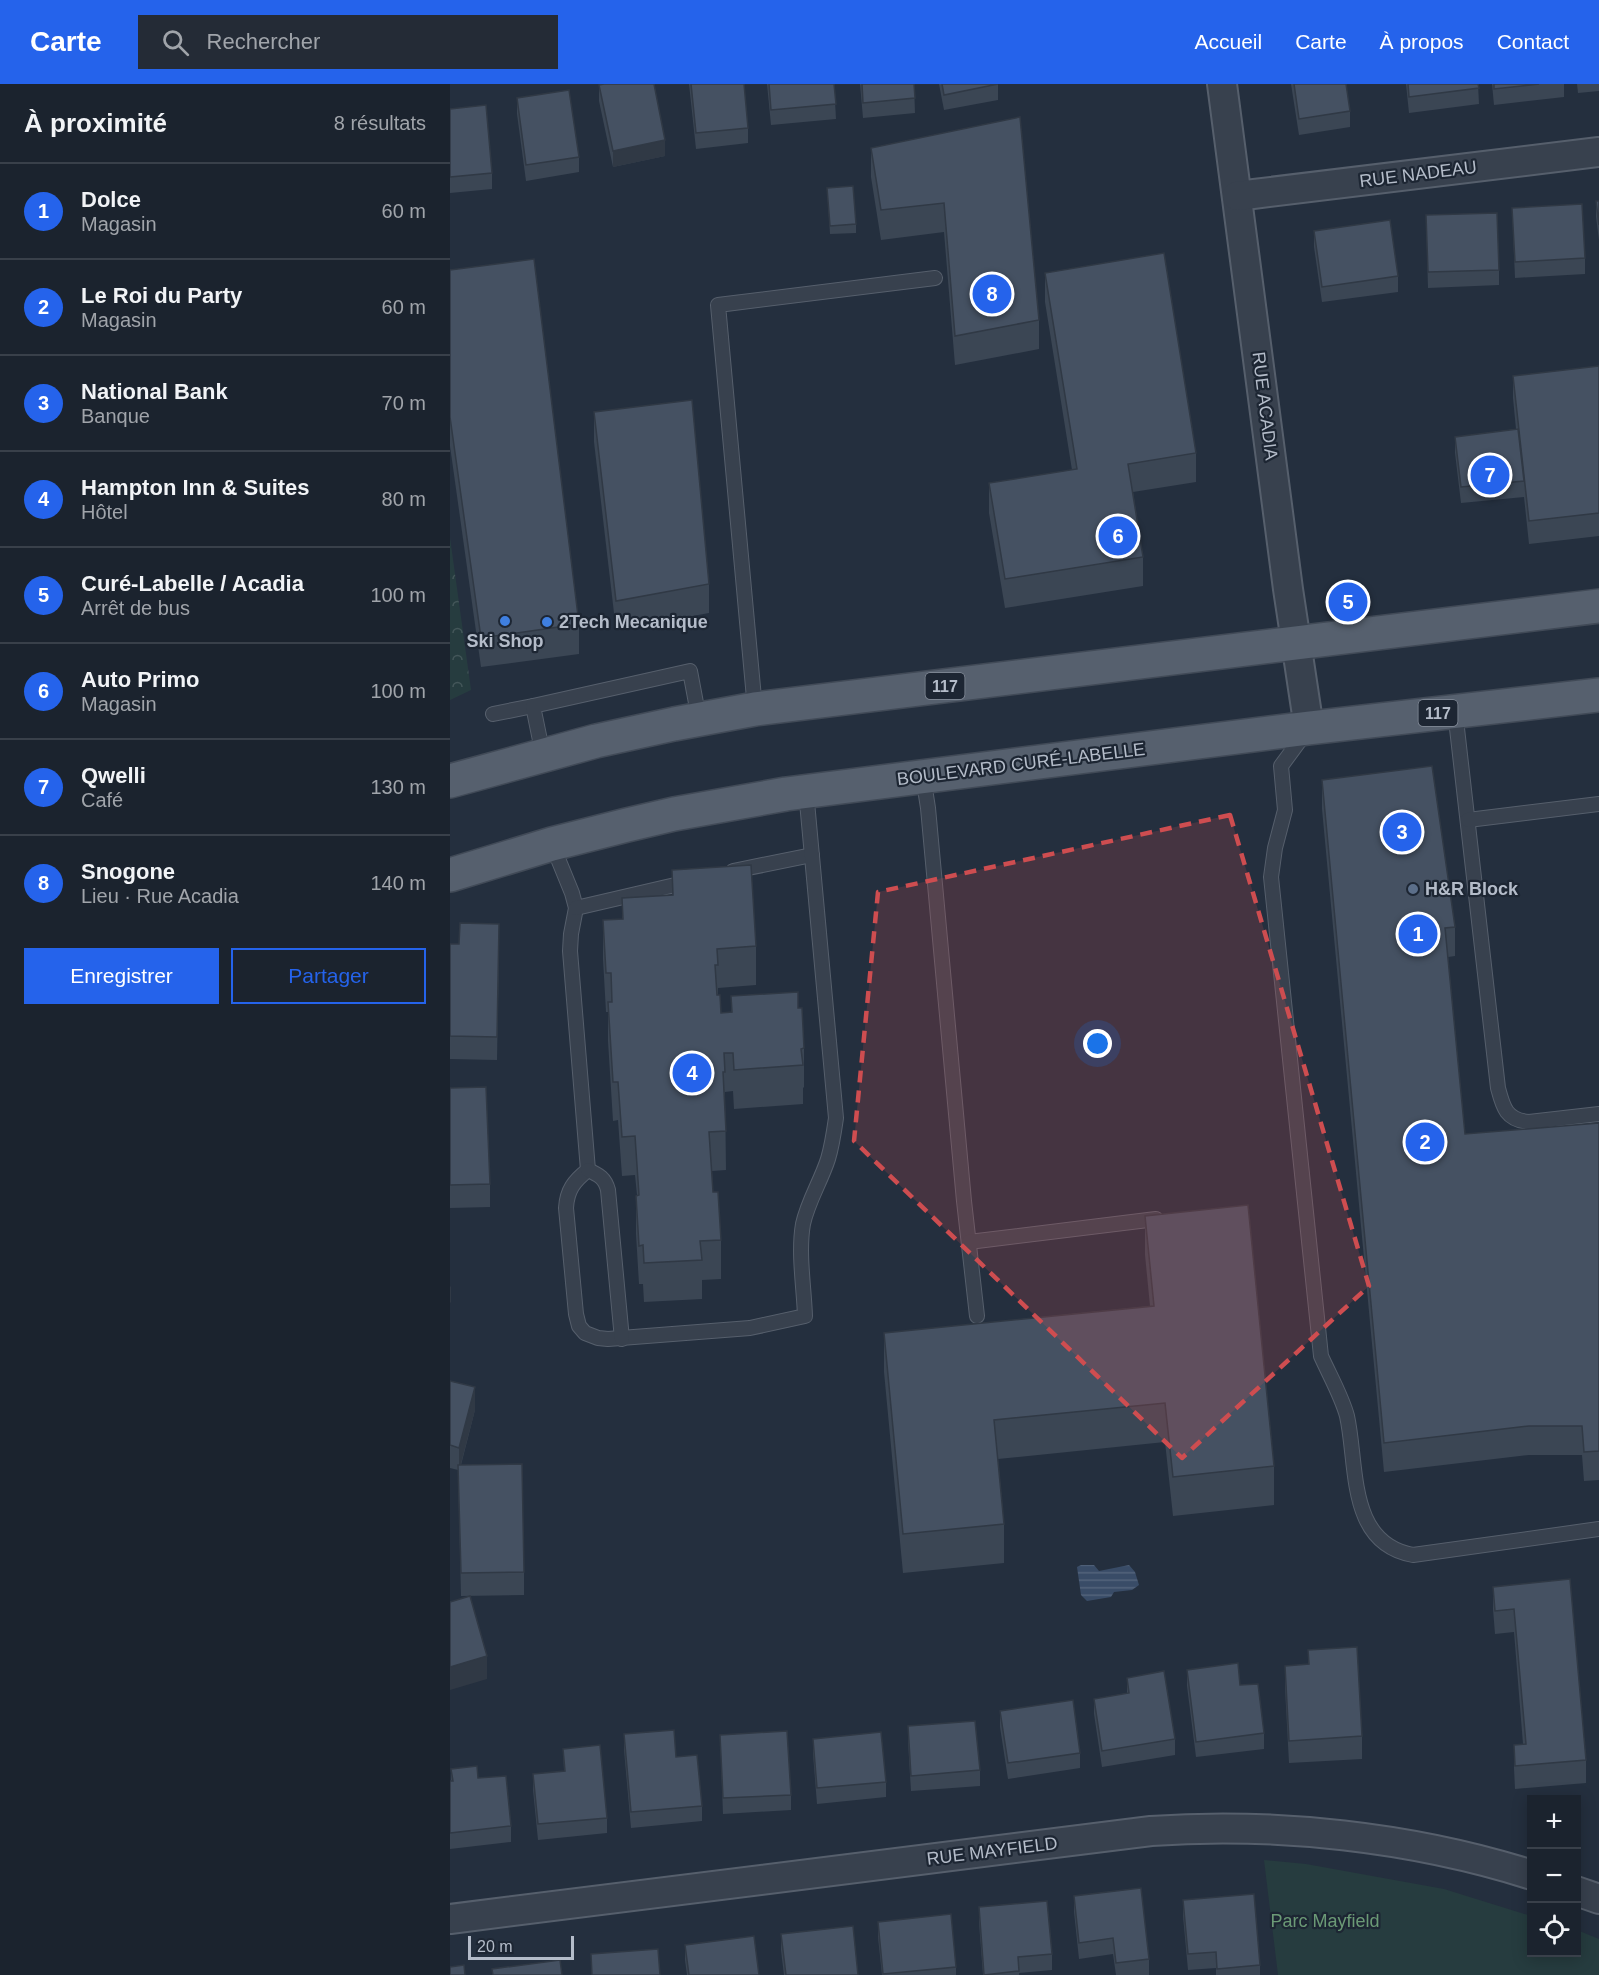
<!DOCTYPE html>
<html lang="fr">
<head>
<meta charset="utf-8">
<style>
  :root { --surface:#1b232e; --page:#242b36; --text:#f1f3f6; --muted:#a0a4aa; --line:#39404a; --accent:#2563eb }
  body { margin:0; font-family:Helvetica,sans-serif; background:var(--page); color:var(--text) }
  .controls { position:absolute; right:18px; bottom:18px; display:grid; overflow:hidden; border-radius:0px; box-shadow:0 3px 15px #0003 }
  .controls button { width:54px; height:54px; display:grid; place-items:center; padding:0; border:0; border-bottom:2px solid var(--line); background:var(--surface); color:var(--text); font:30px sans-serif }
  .scale { position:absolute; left:18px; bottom:15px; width:106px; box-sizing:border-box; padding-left:6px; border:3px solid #b4bcc9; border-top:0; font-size:16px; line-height:21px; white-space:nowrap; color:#b4bcc9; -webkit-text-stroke:4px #1d2633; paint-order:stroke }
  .you { position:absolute; left:648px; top:960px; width:21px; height:21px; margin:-15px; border:4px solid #fff; border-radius:50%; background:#1a73e8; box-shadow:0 0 0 9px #1a73e833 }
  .badge { display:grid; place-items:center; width:39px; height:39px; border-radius:50%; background:var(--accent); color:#fff; font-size:20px; font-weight:700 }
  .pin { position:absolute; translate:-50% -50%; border:3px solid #fff; box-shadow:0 2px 6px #0006 }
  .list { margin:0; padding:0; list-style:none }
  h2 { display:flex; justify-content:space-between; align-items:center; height:78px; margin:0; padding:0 24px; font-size:26px }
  h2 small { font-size:20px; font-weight:400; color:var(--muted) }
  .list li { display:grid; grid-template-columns:39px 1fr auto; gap:18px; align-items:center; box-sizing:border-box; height:96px; padding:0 24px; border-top:2px solid var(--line) }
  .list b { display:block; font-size:22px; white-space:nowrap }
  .list p { margin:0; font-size:20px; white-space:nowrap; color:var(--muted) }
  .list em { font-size:20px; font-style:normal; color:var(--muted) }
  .actions { display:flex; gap:12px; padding:18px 24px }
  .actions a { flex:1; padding:14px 0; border:2px solid var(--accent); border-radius:0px; text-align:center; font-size:21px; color:var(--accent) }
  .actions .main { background:var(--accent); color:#fff }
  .icon { flex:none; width:33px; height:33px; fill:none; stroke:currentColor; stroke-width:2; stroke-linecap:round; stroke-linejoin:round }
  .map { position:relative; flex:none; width:1149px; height:1891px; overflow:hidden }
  header { display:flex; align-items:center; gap:36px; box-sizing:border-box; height:84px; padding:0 30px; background:var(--accent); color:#fff }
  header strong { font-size:28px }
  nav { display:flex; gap:33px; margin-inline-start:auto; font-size:21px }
  .search { width:420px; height:54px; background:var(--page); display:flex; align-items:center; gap:15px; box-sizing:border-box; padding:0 21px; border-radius:0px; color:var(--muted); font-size:22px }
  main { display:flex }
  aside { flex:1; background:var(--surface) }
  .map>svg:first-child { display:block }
  .forest { fill:url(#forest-crowns) }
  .green { fill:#263c3f }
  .water { fill:url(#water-rules) }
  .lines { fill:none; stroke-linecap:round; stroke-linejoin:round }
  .lane-casing { stroke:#565f6c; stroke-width:16 }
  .street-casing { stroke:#565f6c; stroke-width:32 }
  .primary-casing { stroke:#414a57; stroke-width:36 }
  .lane { stroke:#38414e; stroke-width:14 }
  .street { stroke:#38414e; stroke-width:28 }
  .primary { stroke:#56606e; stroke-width:33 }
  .wall { fill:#3b4654 }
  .shaded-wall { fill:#303945 }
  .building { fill:#455162; stroke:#303945; stroke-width:1.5 }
  .marked { fill:#ce4d50; fill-opacity:0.2; stroke:#ce4d50; stroke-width:4.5; stroke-dasharray:12 8; stroke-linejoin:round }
  .shop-dot { fill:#3f7fe0; stroke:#1d2633; stroke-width:2 }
  .service-dot { fill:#5c6f8a; stroke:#1d2633; stroke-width:2 }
  .labels { text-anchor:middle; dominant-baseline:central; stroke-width:4.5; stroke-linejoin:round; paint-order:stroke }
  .shield { fill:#1d2633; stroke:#878f9c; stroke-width:1.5 }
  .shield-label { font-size:16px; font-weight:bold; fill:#b4bcc9 }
  .street-label { font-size:18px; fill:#b4bcc9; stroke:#1d2633 }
  .poi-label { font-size:18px; font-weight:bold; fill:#b4bcc9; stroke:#1d2633; text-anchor:start }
  .park-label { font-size:18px; fill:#6b9a76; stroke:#1d2633 }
</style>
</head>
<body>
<header>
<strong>Carte</strong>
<div class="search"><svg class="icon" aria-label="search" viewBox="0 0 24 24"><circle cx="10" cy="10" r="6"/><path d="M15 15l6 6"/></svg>Rechercher</div>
<nav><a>Accueil</a><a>Carte</a><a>À propos</a><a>Contact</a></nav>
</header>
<main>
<aside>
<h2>À proximité<small>8 résultats</small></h2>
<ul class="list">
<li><span class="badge">1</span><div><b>Dolce</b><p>Magasin</p></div><em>60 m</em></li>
<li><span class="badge">2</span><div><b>Le Roi du Party</b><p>Magasin</p></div><em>60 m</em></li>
<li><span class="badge">3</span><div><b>National Bank</b><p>Banque</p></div><em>70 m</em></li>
<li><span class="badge">4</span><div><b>Hampton Inn &amp; Suites</b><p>Hôtel</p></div><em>80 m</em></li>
<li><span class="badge">5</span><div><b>Curé-Labelle / Acadia</b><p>Arrêt de bus</p></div><em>100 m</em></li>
<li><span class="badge">6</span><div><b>Auto Primo</b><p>Magasin</p></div><em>100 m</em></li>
<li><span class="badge">7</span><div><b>Qwelli</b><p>Café</p></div><em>130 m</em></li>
<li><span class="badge">8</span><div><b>Snogone</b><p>Lieu · Rue Acadia</p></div><em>140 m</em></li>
</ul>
<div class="actions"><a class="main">Enregistrer</a><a>Partager</a></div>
</aside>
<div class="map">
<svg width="1149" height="1891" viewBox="0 0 1149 1891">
  <defs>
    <pattern id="forest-crowns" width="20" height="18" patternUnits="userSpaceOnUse" patternTransform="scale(1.5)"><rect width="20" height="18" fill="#263c3f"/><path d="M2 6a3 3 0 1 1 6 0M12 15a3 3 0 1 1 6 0" fill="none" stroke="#435659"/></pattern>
    <pattern id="water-rules" width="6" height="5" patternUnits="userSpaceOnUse" patternTransform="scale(1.5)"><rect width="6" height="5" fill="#394c67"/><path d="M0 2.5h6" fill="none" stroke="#53647b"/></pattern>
  </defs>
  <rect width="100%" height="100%" fill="#242f3e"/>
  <!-- forest -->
  <polygon class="forest" points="0,454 21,606 0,616"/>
  <!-- green -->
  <polygon class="green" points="814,1776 856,1780 994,1805 1081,1832 1082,1868 1126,1868 1127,1846 1149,1855 1149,1891 828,1891"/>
  <!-- water -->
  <polygon class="water" points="631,1481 644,1481 649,1487 679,1481 685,1488 689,1501 682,1506 664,1508 661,1513 637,1517 631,1511 627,1483"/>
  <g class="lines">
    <defs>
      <g id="lane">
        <polyline points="305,625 268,221 485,194"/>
        <path d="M 1005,627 L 1048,1004 C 1053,1023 1056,1036 1079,1038 L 1149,1030"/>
        <polyline points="43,630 83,622"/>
        <path d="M 856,648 L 831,682 L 835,726 L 825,764 L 821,793 L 871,1272 C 879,1290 892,1313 897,1332 C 908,1382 897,1459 963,1471 L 1149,1445"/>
        <polyline points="93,671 83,622 240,587 249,635"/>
        <polyline points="473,692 478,724 514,1117 527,1232"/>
        <polyline points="1018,736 1149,720"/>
        <polyline points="102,760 122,809 126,824 121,850 120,867 138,1086"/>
        <polyline points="283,787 362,771"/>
        <polyline points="126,824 238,798"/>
        <path d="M 138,1086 C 124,1097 117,1106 116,1124 L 126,1230 L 129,1242 L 135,1249 L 148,1254 L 158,1255 L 300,1244 L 355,1232 C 354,1203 348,1169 353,1140 C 358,1117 371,1097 378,1075 C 382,1062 384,1048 386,1034 L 356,707"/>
        <path d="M 138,1086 C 149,1091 155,1094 158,1106 L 172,1255"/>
        <polyline points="519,1158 706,1135"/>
      </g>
      <g id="street">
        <polyline points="772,0 838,505 859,644"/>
        <polyline points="787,112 1149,68"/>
        <polyline points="1126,1807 1149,1815"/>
        <path d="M 0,1835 L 701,1747 C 825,1738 963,1753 1082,1791"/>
      </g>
      <g id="primary">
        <polyline points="0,697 146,657 224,640 305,625 1149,522"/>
        <polyline points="0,791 102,760 177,741 224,730 336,710 859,644 1149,611"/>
      </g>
    </defs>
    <!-- lane casing -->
    <use href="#lane" class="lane-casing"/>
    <!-- street casing -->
    <use href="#street" class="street-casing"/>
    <!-- primary casing -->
    <use href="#primary" class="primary-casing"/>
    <!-- lane -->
    <use href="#lane" class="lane"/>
    <!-- street -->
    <use href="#street" class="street"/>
    <!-- primary -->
    <use href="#primary" class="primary"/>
  </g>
  <!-- wall -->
  <g class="wall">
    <polygon points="239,0 294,0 298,44 298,59 246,65"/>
    <polygon points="317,0 384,0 386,35 321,41"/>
    <polygon points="410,0 464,0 465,29 413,34"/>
    <polygon points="489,0 548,0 548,16 494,26"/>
    <polygon points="841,0 896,0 900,27 900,43 849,51"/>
    <polygon points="956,0 1028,0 1029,20 959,29"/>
    <polygon points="1042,0 1114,0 1114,13 1044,21"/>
    <polygon points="1127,0 1149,0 1149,7 1128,9"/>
    <polygon points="149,1 215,72 163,83 149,17"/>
    <polygon points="67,14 129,73 129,88 76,97 67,30"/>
    <polygon points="0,25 42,89 42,105 0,109"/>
    <polygon points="570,33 589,236 589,265 505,281 494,148 431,156 421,93 421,64"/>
    <polygon points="377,104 406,140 406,149 380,150"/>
    <polygon points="1146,117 1149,117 1149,156 1146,133"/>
    <polygon points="1062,124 1135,174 1135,190 1065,194"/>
    <polygon points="976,131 1049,186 1049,201 978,204"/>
    <polygon points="864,147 948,192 948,208 872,218 864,163"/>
    <polygon points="0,186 129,540 129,570 31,583 0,362"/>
    <polygon points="595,189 746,369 746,398 683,408 693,473 693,502 555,524 539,429 539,399 622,386 595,218"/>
    <polygon points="1149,282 1149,452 1079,460 1074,413 1011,419 1005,369 1005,353 1066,345 1063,314 1063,292"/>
    <polygon points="144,328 259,500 259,529 166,546 144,358"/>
    <polygon points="872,696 1005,843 1005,872 998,873 1015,1050 1149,1039 1149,1396 1134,1397 1132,1371 1079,1371 934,1388 872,725"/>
    <polygon points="222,786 306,862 306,901 268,904 268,911 271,929 281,928 281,912 348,924 354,964 354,1003 353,1004 353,1020 284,1025 283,1007 275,1008 276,1086 262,1087 263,1108 271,1156 271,1195 252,1196 252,1215 194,1218 193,1200 189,1200 186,1150 186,1112 187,1111 185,1091 172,1092 168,1036 163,1037 158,957 158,928 156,928 153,875 153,836 172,835 172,814 222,811"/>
    <polygon points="0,860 49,863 47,976 0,975"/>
    <polygon points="0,1004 40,1100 40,1123 0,1124"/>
    <polygon points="695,1132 824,1382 824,1421 723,1432 715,1358 548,1375 554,1440 554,1479 453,1489 434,1288 434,1249 700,1222 695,1171"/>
    <polygon points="0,1297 25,1326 11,1381 74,1488 74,1511 11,1512 8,1386 0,1384"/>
    <polygon points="1120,1495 1136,1676 1136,1699 1065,1705 1064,1684 1064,1661 1073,1660 1064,1548 1045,1550 1043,1525 1043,1503"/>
    <polygon points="858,1566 912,1652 912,1675 839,1679 835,1604 835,1582 858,1580"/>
    <polygon points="737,1586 790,1601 814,1649 814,1665 746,1673 737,1602"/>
    <polygon points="677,1594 725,1655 725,1671 652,1683 644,1630 644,1615 677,1609"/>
    <polygon points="550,1627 630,1669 630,1684 558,1695 550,1643"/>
    <polygon points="458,1642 530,1686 530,1702 461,1707 458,1658"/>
    <polygon points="174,1650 226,1673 252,1722 252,1737 181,1744 174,1666"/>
    <polygon points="270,1651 341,1711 341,1726 273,1730"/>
    <polygon points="363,1655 436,1698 436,1713 367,1720 363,1670"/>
    <polygon points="113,1665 157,1734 157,1749 88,1756 83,1706 83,1690 114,1687"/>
    <polygon points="1,1685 28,1694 61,1742 61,1758 0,1765 0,1697 1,1697"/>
    <polygon points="624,1812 699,1875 699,1891 666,1891 663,1870 629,1875 624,1828"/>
    <polygon points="733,1816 810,1881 810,1891 766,1891 766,1884 738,1886 733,1832"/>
    <polygon points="529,1823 602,1870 602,1886 569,1889 569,1891 533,1891 529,1839"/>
    <polygon points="428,1838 506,1883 506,1891 432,1891 428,1853"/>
    <polygon points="331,1850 408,1891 334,1891 331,1866"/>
    <polygon points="235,1861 309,1891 237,1891 235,1876"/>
  </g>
  <!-- shaded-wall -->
  <g class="shaded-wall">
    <polygon points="215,56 215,72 163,83 163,67"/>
    <polygon points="1,1202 1,1218 0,1219 0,1203"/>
    <polygon points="25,1303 25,1326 9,1387 9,1364"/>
    <polygon points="37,1572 37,1595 0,1606 0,1583"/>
  </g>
  <!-- building -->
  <g class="building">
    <polygon points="154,0 204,0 215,56 163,67 149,1"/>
    <polygon points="241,0 294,0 298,44 246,49"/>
    <polygon points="319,0 384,0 386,20 321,26"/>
    <polygon points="412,0 464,0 465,14 413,19"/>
    <polygon points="492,0 548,0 494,11"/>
    <polygon points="844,0 896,0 900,27 849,35"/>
    <polygon points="958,0 1028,0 1029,4 959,13"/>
    <polygon points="1044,0 1089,0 1044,5"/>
    <polygon points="119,6 129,73 76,81 67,14"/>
    <polygon points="36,21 42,89 0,93 0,25"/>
    <polygon points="570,33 589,236 505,252 494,119 431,126 421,64"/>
    <polygon points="403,102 406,140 380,142 377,104"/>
    <polygon points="1146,117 1149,117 1149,141"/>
    <polygon points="1132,120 1135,174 1065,178 1062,124"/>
    <polygon points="1047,129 1049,186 978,188 976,131"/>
    <polygon points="940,136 948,192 872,203 864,147"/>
    <polygon points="714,169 746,369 678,380 693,473 555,495 539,399 627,385 595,189"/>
    <polygon points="84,175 129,540 31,554 0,333 0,186"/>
    <polygon points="1149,282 1149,429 1079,437 1063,292"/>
    <polygon points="242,316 259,500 166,517 144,328"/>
    <polygon points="1068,345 1074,397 1011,403 1005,353"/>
    <polygon points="982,682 1005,843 995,844 1015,1050 1149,1039 1149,1367 1134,1368 1132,1342 1079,1342 934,1359 872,696"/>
    <polygon points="301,781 306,862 267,865 268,881 265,881 267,911 270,911 271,929 282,928 281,912 348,908 348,924 352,924 354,964 351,965 353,981 284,986 283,969 274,969 275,988 273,988 276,1047 259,1048 263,1108 268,1108 271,1156 250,1157 252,1176 194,1179 193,1161 189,1162 186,1112 189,1111 185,1052 172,1053 168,998 163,998 158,918 162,918 161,889 156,889 153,836 173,835 172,814 223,811 222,786"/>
    <polygon points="10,839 49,840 47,953 0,952 0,860 9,860"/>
    <polygon points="36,1003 40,1100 0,1101 0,1004"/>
    <polygon points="798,1121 824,1382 723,1393 715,1319 544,1336 554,1440 453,1450 434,1249 704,1222 695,1132"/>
    <polygon points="0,1297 25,1303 9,1364 0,1361"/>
    <polygon points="72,1380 74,1488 11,1489 8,1381"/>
    <polygon points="1120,1495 1136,1676 1065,1682 1064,1661 1076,1660 1064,1525 1045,1527 1043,1503"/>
    <polygon points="20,1512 37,1572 0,1583 0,1518"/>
    <polygon points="907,1563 912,1652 839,1657 835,1582 859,1580 858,1566"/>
    <polygon points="788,1579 790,1601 808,1600 814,1649 746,1658 737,1586"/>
    <polygon points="714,1587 725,1655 652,1667 644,1615 679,1609 677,1594"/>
    <polygon points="623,1616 630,1669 558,1679 550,1627"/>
    <polygon points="525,1637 530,1686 461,1692 458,1642"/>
    <polygon points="224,1646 226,1673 247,1671 252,1722 181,1728 174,1650"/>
    <polygon points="337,1647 341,1711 273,1714 270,1651"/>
    <polygon points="431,1648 436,1698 367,1704 363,1655"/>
    <polygon points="150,1661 157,1734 88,1740 83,1690 115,1687 113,1665"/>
    <polygon points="27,1682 28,1694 56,1692 61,1742 0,1749 0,1697 3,1697 1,1685"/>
    <polygon points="691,1804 699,1875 666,1879 663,1854 629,1859 624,1812"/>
    <polygon points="804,1810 810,1881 767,1885 766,1868 738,1870 733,1816"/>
    <polygon points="597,1817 602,1870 568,1873 569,1887 534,1891 529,1823"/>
    <polygon points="501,1830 506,1883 433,1890 428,1838"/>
    <polygon points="403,1842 408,1891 336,1891 331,1850"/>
    <polygon points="304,1852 309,1891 239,1891 235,1861"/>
    <polygon points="208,1865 210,1891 142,1891 141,1870"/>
    <polygon points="110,1876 112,1891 43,1891 42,1885"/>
    <polygon points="14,1881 15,1891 0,1891 0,1883"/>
  </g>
  <!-- marked area -->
  <path class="marked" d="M 780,731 L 919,1202 L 732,1374 L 404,1057 L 428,808 Z"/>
  <!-- markers -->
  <g class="shop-dot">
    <circle cx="55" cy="537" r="6"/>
    <circle cx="97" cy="538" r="6"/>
  </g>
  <circle class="service-dot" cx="963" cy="805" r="6"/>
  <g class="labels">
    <!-- shield labels -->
    <g class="shield">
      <rect x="475.5" y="589" width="39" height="26" rx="4.5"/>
      <rect x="968.5" y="616" width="39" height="26" rx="4.5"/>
    </g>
    <g class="shield-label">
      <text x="495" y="602">117</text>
      <text x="988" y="629">117</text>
    </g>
    <!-- street labels -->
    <g class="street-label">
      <text transform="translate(968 90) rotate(-7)">RUE NADEAU</text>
      <text transform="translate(815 322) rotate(83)">RUE ACADIA</text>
      <text transform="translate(571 680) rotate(-7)">BOULEVARD CURÉ-LABELLE</text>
      <text transform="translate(542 1767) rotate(-7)">RUE MAYFIELD</text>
    </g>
    <!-- poi labels -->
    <g class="poi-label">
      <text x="109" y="538">2Tech Mecanique</text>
      <text x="55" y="557" text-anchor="middle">Ski Shop</text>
      <text x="975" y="805">H&amp;R Block</text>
    </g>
    <!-- park labels -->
    <g class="park-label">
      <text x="875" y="1837">Parc Mayfield</text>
    </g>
  </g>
</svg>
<div class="controls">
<button>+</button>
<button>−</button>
<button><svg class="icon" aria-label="locate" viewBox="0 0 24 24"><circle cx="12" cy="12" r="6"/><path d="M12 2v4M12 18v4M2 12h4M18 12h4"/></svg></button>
</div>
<div class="scale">20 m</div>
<div class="you"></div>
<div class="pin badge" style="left:968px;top:850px">1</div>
<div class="pin badge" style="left:975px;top:1058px">2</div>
<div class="pin badge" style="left:952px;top:748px">3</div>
<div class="pin badge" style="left:242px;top:989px">4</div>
<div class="pin badge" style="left:898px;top:518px">5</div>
<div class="pin badge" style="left:668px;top:452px">6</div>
<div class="pin badge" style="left:1040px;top:391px">7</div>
<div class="pin badge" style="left:542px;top:210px">8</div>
</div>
</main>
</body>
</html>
